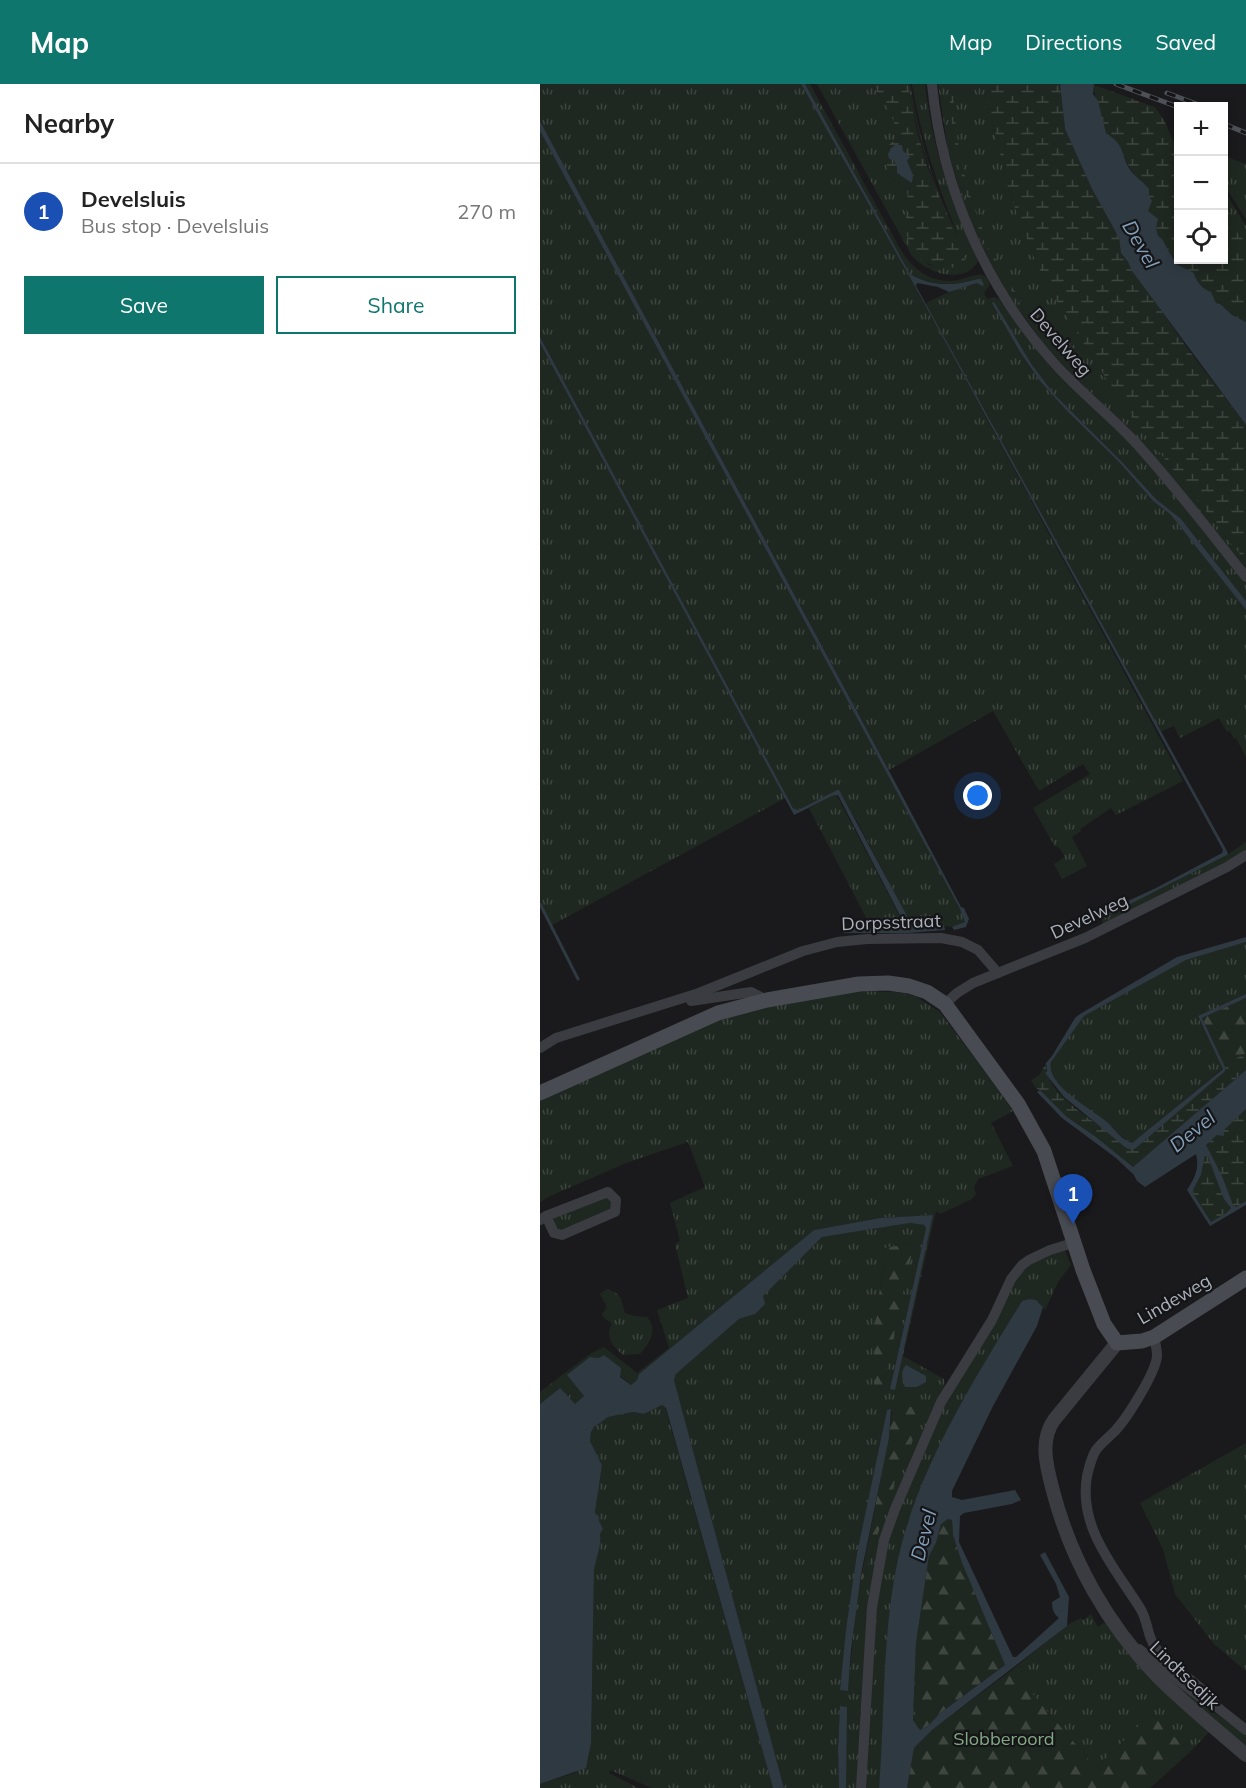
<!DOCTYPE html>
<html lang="en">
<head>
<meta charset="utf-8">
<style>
  :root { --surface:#fff; --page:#f2f2f2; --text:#222; --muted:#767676; --line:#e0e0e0; --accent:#0f766e }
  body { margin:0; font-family:Mulish,sans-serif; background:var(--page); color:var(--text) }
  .controls { position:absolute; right:18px; top:18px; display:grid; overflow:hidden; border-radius:0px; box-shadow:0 3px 9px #0003 }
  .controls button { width:54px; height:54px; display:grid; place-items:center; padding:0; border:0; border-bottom:2px solid var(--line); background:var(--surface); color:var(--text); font:30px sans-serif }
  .you { position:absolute; left:438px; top:712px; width:21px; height:21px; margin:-15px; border:4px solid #fff; border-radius:50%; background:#1a73e8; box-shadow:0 0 0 9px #1a73e833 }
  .badge { display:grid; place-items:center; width:39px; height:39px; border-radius:50%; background:var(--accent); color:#fff; font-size:20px; font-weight:700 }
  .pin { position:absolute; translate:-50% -50px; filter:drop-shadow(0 2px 3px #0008) }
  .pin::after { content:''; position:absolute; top:32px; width:21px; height:18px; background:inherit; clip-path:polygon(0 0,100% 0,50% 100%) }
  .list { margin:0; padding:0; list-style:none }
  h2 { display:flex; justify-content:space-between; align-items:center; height:78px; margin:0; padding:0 24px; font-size:26px }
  h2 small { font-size:20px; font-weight:400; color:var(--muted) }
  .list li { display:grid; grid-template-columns:39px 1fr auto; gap:18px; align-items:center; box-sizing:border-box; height:96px; padding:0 24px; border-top:2px solid var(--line) }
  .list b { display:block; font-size:22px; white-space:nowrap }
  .list p { margin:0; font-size:20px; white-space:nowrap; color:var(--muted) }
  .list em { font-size:20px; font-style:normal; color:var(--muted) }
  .actions { display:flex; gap:12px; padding:18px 24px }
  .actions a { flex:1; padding:14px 0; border:2px solid var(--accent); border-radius:0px; text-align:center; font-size:21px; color:var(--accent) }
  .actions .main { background:var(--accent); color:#fff }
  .icon { flex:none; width:33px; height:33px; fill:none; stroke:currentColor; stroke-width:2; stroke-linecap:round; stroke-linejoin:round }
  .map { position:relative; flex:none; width:706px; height:1704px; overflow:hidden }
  header { display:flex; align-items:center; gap:36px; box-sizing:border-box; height:84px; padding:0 30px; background:var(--accent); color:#fff }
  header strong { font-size:28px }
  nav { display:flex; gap:33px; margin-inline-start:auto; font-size:21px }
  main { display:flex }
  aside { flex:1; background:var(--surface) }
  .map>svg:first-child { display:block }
  .grass { fill:url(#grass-tufts); fill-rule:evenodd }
  .forest { fill:url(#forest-firs) }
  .wetland { fill:url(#wetland-marsh) }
  .water { fill:#2e3942; fill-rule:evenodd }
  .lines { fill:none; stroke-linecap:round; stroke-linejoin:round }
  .stream { stroke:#2e3942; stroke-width:3 }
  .minor { stroke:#3a3c42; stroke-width:10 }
  .tertiary { stroke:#3a3c42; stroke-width:14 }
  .secondary { stroke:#484b52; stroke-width:15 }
  .rail-casing { stroke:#4d5057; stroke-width:5 }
  .rail { stroke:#151517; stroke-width:3; stroke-dasharray:9; stroke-linecap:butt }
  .labels { text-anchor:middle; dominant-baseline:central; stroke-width:4.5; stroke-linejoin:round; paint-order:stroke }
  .street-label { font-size:18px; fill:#abb1bc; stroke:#151517 }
  .park-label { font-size:18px; fill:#82a884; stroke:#151517 }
  .water-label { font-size:20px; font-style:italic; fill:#819fb9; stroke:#151517 }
</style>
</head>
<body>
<header>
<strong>Map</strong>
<nav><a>Map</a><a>Directions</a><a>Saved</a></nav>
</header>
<main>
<aside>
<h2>Nearby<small></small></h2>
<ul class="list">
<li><span class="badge" style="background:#1a4fb4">1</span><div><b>Develsluis</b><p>Bus stop · Develsluis</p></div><em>270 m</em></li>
</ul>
<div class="actions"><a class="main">Save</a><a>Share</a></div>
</aside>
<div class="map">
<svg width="706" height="1704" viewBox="0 0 706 1704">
  <defs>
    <pattern id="grass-tufts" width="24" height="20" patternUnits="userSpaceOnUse" patternTransform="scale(1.5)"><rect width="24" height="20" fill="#1f2820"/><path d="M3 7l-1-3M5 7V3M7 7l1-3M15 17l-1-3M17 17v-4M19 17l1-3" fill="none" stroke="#3d453e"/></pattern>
    <pattern id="forest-firs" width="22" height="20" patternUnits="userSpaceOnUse" patternTransform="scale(1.5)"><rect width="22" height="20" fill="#1f2820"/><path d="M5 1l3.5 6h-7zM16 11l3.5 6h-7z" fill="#3d453e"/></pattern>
    <pattern id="wetland-marsh" width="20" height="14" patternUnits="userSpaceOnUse" patternTransform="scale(1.5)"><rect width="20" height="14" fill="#1f2820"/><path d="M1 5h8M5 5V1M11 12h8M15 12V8" fill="none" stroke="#3d453e"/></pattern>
  </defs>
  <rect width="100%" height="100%" fill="#1a1a1c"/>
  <!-- grass -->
  <g class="grass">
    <polygon points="0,0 261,0 372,197 643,697 576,731 571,724 540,745 541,747 532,753 547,782 522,795 514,780 525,773 518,762 515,763 493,724 550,690 543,680 499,707 453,627 349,686 0,37"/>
    <path d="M 265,0 L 270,0 L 359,163 C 371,184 391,201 418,196 C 428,194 436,188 446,192 L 450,200 L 444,209 L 447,215 L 454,213 L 459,215 L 484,250 L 511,284 L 593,362 L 614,385 L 706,498 L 706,517 L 650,446 L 632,428 L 616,415 L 582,378 L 515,311 L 492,281 L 452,219 L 480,268 L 500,297 L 527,327 L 580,379 L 613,417 L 631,431 L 706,526 L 706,673 L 696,654 L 694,655 L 690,647 L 687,648 L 679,634 L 640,654 L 634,642 L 620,648 L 386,221 L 388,218 L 409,208 L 437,199 L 442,202 L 442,197 L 438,195 C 414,202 393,202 370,190 Z"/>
    <path d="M 277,0 L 332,0 C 339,11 363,43 354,56 C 350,60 346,62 344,66 L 348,91 L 367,107 C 371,141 356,154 389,181 L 426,178 C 400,120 379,63 368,0 L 370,0 C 379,53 394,106 419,154 C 399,104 381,54 372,0 L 385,0 C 392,63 411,119 438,177 C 424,202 387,189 372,172 Z"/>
    <polygon points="398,0 448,0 448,18 469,108 497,181 516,216 587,327 706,478 706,489 590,345 534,293 503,259 472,216 456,190 427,130 408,66"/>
    <polygon points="0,47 420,825 426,836 424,839 413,843 399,841 373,844 318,739 297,706 258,726 253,724 0,253"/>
    <polygon points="684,72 706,80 706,135 684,101"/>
    <polygon points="684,106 706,142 706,159 684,131"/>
    <polygon points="0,259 245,714 12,841 0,817"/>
    <polygon points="296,710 366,844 331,843 269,724"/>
    <polygon points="706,758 706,768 563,840 561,834 617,807 687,771"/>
    <path d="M 706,858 L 706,910 L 658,933 L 683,984 L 594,1058 L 591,1059 C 581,1053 574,1045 566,1038 C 550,1025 507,1002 511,978 L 544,932 L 646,876 Z"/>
    <path d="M 313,907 L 355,908 L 375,912 L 400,928 L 459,1007 L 473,1027 L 451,1039 L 473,1082 L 438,1095 L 434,1103 L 436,1110 L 432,1115 L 400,1130 L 396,1127 L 363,1272 L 404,1295 L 405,1308 L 346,1442 L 324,1623 L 320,1628 L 320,1633 L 323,1636 L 319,1704 L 306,1704 L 300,1622 L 298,1665 L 299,1704 L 244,1704 L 134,1296 L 136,1290 L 199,1235 L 215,1230 L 222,1212 L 282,1153 L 370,1139 L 384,1141 L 386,1144 L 350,1304 L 393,1131 L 340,1134 L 274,1146 L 99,1290 L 97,1296 L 91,1301 L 59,1274 L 51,1273 L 28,1291 L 44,1312 L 35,1321 L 20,1304 L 0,1320 L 0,1308 L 50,1270 L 64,1263 L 97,1289 L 129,1264 L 117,1226 L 148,1214 L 135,1160 L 140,1157 L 130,1119 L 165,1103 L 148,1058 L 86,1079 L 8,1113 L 0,1118 L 0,1014 C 64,985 130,950 197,929 C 234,918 275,914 313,907 ZM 373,1159 L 343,1301 L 334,1302 L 334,1250 L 345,1164 ZM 363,1322 L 385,1331 L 362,1376 L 317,1514 L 308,1606 L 300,1606 L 317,1469 L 347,1326 L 352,1327 Z"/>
    <polygon points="65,1112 71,1116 70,1126 21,1147 12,1140 14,1133"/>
    <polygon points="522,1166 525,1167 531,1181 518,1198 505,1226 500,1219 482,1217 411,1338 367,1439 339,1704 323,1704 330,1541 340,1489 357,1427 391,1342 482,1185"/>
    <path d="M 67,1205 C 83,1210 81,1216 85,1229 L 94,1232 L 107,1233 C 118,1245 110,1259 100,1270 L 83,1271 C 72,1262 65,1252 72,1239 L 65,1235 L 62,1230 L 67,1223 L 60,1210 Z"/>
    <path d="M 122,1321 L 125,1323 L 233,1704 L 112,1704 L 70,1686 L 69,1689 L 98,1704 L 0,1704 L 0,1700 L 35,1689 L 48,1677 L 51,1660 L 54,1486 C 56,1474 62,1461 60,1450 L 63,1445 L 55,1428 L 62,1381 L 50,1357 L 51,1348 L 54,1343 L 68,1333 L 93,1328 L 104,1330 Z"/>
    <polygon points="706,1359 706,1587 674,1560 635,1510 623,1465 600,1419"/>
    <polygon points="551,1530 558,1543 566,1537 671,1646 650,1668 611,1630 556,1684 472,1586 529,1540 541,1534 543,1536"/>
    <polygon points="600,1572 658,1617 706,1651 706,1666"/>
  </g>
  <!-- forest -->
  <g class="forest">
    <polygon points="706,914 706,969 693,976 682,976 662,934"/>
    <polygon points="374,1159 343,1301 334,1303 334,1250 345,1164"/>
    <polygon points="363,1322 383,1324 385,1331 362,1376 317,1514 349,1354 352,1327"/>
    <polygon points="408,1435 412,1436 413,1451 422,1479 465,1581 399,1630 389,1641 380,1646 373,1636 376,1559 389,1472 396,1459 401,1440"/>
    <polygon points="472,1586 556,1684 611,1630 650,1668 610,1704 367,1704 374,1664 392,1646"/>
  </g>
  <!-- wetland -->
  <g class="wetland">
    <path d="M 332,0 L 368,0 L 376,43 L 387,82 L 427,181 C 404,187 385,184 372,163 C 369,158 366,151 366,145 C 365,132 369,120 367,107 L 348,91 L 344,66 C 346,62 351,60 354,56 C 363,43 339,11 332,0 Z"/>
    <path d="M 409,0 L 413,0 C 415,82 436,147 480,216 L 481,221 C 434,152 412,84 409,0 Z"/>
    <polygon points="448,0 520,0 525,45 552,105 579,154 581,169 648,265 706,341 706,478 587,327 516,216 497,181 469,108 448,18"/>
    <path d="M 554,1 L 615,23 L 625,38 L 638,68 L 638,176 L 684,176 L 684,131 L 706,159 L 706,238 L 692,231 L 680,220 L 676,219 L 672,211 L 654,195 L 648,186 L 636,180 L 622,155 L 618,152 L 608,127 L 609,112 L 606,101 C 587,93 586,62 566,49 C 563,36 553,12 554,1 Z"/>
    <path d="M 706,969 L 706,986 L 593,1083 L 556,1053 L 527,1033 L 500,1006 L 497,1005 L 491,997 L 500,990 L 506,979 C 506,983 506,989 508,992 C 516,1017 574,1052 596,1064 L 686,985 L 682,976 L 693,976 Z"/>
    <polygon points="706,1025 706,1117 696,1123 693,1121 666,1061"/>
    <polygon points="665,1072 668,1073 684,1113 691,1124 686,1129 671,1138 652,1108 661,1092"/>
  </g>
  <!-- water -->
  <g class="water">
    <path d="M 261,0 L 265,0 L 370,190 C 392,203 414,202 438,195 L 441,195 L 444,201 L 442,202 L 437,199 L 409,208 L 398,203 L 377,199 L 376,202 L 688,769 L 687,771 L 565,833 L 562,829 L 616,804 L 682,769 L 683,766 L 372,197 Z"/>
    <path d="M 520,0 L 554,0 L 553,10 L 558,17 L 566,49 C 584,61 580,66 589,84 C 594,93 603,97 609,105 L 609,112 L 612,117 L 608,127 L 618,135 L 616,144 L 618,152 L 622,155 L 636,180 L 654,189 C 655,197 664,206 671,208 L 676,219 L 680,220 L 692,231 L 706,238 L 706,341 L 592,187 L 588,178 L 581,169 L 579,154 L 552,105 L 525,45 Z"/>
    <polygon points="0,37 355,698 421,823 424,824 429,835 426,843 414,846 412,843 425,838 420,825 0,47"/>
    <polygon points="355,61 362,61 363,67 370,73 367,77 373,91 372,99 357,89 357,82 353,76 349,75 348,70 351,64"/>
    <polygon points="454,218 492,281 515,311 582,378 616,415 641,435 706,517 706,526 631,431 613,417 580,379 527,327 500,297 480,268 452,219"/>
    <polygon points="0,253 253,724 258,726 297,706 299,706 373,843 404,841 405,846 367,849 303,849 303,845 366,843 298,711 292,712 254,731 0,259"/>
    <path d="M 706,853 L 706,858 L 646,876 L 544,932 L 511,978 C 506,1002 552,1025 567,1038 C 575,1046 582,1056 592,1059 L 683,985 L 658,932 L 706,910 L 706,914 L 662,934 L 686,985 L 684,988 L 596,1064 L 591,1066 L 585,1063 L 524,1013 L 505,989 L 507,987 L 506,979 L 512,972 L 535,934 L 540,930 L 637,873 Z"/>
    <path d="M 706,986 L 706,1025 L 684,1046 L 684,1052 L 677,1051 L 666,1061 L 682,1092 L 693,1121 L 696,1123 L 706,1117 L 706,1121 L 670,1142 L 647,1106 C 654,1095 660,1085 656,1070 L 605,1103 L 597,1097 L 594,1091 L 576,1074 L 522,1034 L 497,1008 L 500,1006 L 527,1033 L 556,1053 L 593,1083 ZM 665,1072 L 668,1073 L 684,1115 L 691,1124 L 686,1129 L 671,1138 L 652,1108 L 661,1091 Z"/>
    <path d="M 393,1131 L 355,1306 L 350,1305 L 386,1144 L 384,1141 L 370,1139 L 282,1153 L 223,1212 L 225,1220 L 215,1230 L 199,1235 L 136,1290 L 134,1296 L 244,1704 L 233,1704 L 126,1324 L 122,1321 L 104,1330 L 93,1328 L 68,1333 L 54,1343 L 51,1348 L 50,1357 L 62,1381 L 55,1428 L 63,1445 L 60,1450 C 62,1461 56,1474 54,1486 L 51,1660 L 46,1684 L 0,1700 L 0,1320 L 20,1304 L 35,1320 L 44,1312 L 27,1291 L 50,1273 L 59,1274 L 64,1271 L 81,1284 L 80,1293 L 91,1301 L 97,1296 L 99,1290 L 274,1146 L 340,1134 Z"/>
    <path d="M 490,1215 L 496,1216 L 503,1223 L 497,1242 L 452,1324 L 412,1407 L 412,1413 L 422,1416 L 475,1406 L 481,1416 L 472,1420 L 424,1429 L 420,1432 L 419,1458 L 473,1573 L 476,1573 L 519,1534 C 514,1530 512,1526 512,1518 L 520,1513 L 516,1500 L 500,1471 L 505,1468 L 529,1513 L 527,1542 L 392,1646 L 374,1664 L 367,1704 L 339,1704 C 345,1631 342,1557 356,1485 C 374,1390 432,1299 482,1217 ZM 408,1435 L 412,1436 L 413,1451 L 422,1479 L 465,1581 L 399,1630 L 389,1641 L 380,1646 L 373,1636 L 376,1559 L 389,1472 L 396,1459 L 401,1440 Z"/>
    <path d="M 366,1281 L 386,1292 L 386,1298 L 377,1303 L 365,1303 C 362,1296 360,1287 366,1281 Z"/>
    <polygon points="351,1325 349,1354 321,1490 311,1566 308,1607 300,1606 306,1546 317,1469 347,1326"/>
    <polygon points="300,1622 307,1623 306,1704 299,1704 298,1665"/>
  </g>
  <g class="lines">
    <!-- stream -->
    <polyline class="stream" points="0,820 38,895"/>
    <!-- minor -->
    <g class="minor">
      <path d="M 392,0 C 402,104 445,202 514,279 C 540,308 570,331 596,359 C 635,402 670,448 706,493"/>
      <polyline points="151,917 211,908 227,916"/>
      <polyline points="405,920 417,909 433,899 545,854 687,783 706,771"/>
      <polyline points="0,964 16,954 159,909 263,867 297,858 327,855 401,854 422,858 438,866 458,889"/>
      <polyline points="0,1136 6,1132 68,1108 76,1116 75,1128 22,1151 14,1149 6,1132"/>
      <path d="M 614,1253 C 615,1258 617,1265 617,1271 C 617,1287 587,1334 575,1347 C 569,1353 561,1359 556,1366 C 551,1374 549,1384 547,1392 C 538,1444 575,1484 600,1524 C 608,1536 607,1552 615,1563 C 632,1587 660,1597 677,1623"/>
      <polyline points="599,1565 660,1613 677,1623 706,1646"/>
      <polyline points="321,1704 332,1523 344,1456 355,1425 401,1318 452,1236 471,1195 482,1181 489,1176 510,1166 533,1159"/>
    </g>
    <!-- tertiary -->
    <path class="tertiary" d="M 577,1259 L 514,1336 C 499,1357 507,1384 513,1407 C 531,1476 567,1540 617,1592 C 645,1620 676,1645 706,1671"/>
    <!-- secondary -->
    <polyline class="secondary" points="0,1009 178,929 227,916 319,900 348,899 369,902 387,908 405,920 478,1020 504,1067 543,1186 564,1240 577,1259 602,1257 614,1253 706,1194"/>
    <defs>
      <g id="rail">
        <polyline points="576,0 638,23"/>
        <polyline points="627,9 662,22"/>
        <polyline points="684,40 706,49"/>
      </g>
    </defs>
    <!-- rail casing -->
    <use href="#rail" class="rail-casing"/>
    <!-- rail -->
    <use href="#rail" class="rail"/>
  </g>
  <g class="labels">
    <!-- street labels -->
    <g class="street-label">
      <text transform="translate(521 258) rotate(49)">Develweg</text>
      <text transform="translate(549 832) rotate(-25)">Develweg</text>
      <text transform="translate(351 838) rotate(-2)">Dorpsstraat</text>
      <text transform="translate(634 1215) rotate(-30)">Lindeweg</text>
      <text transform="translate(645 1591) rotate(44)">Lindtsedijk</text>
    </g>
    <!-- park labels -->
    <g class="park-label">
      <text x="464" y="1654">Slobberoord</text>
    </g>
    <!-- water labels -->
    <g class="water-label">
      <text transform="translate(601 160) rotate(60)">Devel</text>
      <text transform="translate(652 1047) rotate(-39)">Devel</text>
      <text transform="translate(383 1451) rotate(-76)">Devel</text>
    </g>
  </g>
</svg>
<div class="controls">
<button>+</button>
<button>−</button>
<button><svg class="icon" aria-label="locate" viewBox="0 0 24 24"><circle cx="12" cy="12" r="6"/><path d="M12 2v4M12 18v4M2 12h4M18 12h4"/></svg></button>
</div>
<div class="you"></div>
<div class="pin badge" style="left:533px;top:1140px;background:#1a4fb4">1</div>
</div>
</main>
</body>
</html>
